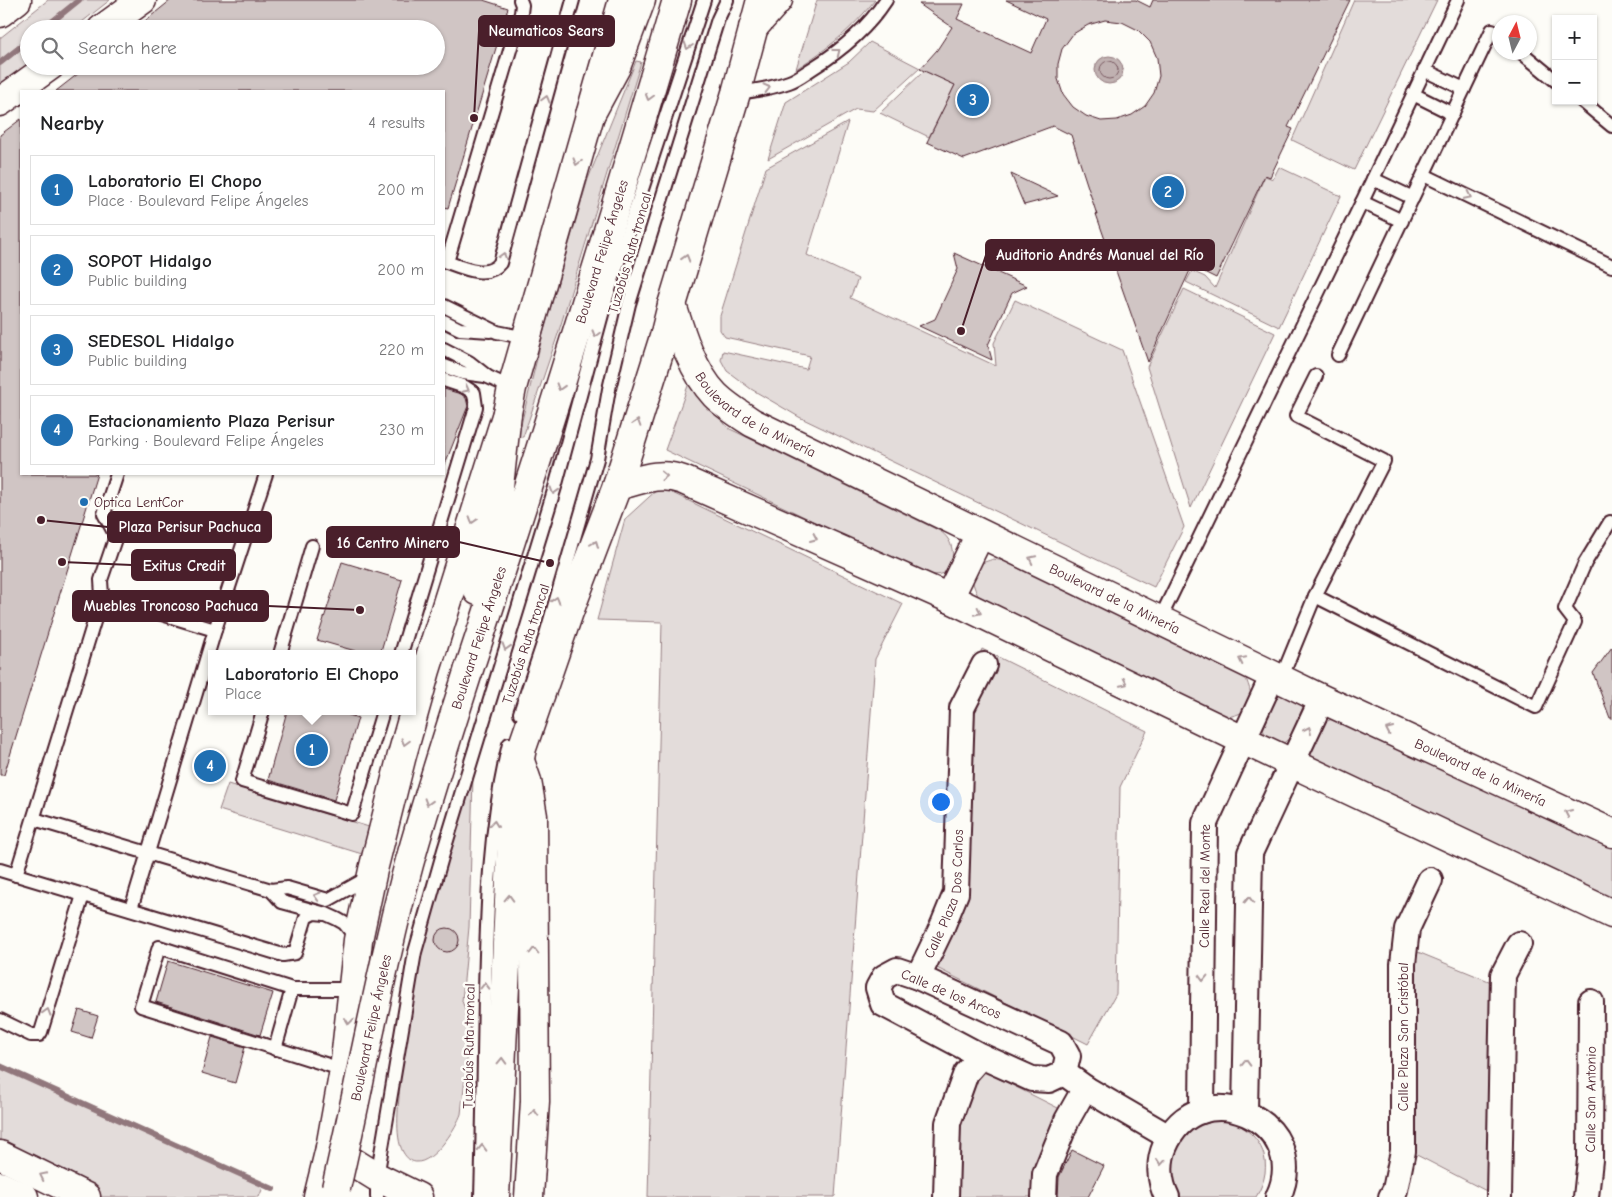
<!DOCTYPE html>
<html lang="en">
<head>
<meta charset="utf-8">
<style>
  :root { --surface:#fff; --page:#f6f6f6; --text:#202124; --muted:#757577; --line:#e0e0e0; --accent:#1f6fb2 }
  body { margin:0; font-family:"Comic Neue",sans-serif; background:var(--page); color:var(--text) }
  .controls { position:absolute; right:15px; top:15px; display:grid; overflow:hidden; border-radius:0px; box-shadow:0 1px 4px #0004 }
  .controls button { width:45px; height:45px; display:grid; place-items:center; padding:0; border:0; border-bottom:1px solid var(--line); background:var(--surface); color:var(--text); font:25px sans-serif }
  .compass { position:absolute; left:1492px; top:15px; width:45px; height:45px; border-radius:50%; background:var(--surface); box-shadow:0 1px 4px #0004; rotate:7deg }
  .you { position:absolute; left:940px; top:801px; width:18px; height:18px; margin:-12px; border:4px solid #fff; border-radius:50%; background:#1a73e8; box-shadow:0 0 0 8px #1a73e833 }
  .badge { display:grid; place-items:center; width:32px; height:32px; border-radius:50%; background:var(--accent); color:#fff; font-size:16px; font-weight:700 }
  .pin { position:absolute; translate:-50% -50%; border:2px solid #fff; box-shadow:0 1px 5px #0006 }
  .popup { position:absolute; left:208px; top:650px; width:208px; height:65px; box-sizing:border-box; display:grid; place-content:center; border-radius:0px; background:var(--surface); filter:drop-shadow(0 1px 4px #0005); font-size:16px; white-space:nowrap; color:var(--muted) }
  .popup b { font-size:19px; color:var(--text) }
  .popup::after { content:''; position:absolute; left:50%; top:100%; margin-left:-10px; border:10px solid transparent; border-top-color:var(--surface) }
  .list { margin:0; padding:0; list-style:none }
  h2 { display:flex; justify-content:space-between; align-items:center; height:65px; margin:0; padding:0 20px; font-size:21px }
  h2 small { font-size:16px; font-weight:400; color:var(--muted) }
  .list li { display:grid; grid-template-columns:32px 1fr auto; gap:15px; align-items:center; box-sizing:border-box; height:70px; margin:0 10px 10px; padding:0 10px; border:1px solid var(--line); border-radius:0px }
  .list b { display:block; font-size:19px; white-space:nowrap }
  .list p { margin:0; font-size:16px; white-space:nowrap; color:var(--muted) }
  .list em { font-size:16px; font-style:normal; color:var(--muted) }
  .icon { flex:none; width:28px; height:28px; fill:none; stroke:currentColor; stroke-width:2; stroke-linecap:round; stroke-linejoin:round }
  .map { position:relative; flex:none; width:1612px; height:1197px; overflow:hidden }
  .search { position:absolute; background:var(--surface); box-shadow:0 1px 4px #0004; left:20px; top:20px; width:425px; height:55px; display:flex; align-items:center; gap:12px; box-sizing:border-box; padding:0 18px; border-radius:28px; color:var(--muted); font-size:19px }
  .panel { position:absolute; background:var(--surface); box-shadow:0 1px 4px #0004; left:20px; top:90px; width:425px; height:385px; border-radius:0px }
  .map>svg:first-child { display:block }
  .green { fill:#e3dcda; stroke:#967e82 }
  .water { fill:#c0b1b1; stroke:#91777b }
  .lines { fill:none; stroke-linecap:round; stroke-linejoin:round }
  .shore { stroke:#795961; stroke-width:1 }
  .stream { stroke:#91777b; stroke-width:6 }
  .building { fill:#d0c5c4; stroke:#4a1f2b; fill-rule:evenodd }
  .service-casing { stroke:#4a1f2b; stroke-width:16 }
  .minor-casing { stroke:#4a1f2b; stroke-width:28 }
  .tertiary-casing { stroke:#4a1f2b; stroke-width:31 }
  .secondary-casing { stroke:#4a1f2b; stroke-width:31 }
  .primary-casing { stroke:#4a1f2b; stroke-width:31 }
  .trunk-casing { stroke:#4a1f2b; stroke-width:31 }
  .service { stroke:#fdfcf7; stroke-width:12 }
  .minor { stroke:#fdfcf7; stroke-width:24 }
  .tertiary { stroke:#fdfcf7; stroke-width:28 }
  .secondary { stroke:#fdfcf7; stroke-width:28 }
  .primary { stroke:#fdfcf7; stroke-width:28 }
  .trunk { stroke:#fdfcf7; stroke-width:28 }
  .trunk-bridge-casing { stroke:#4a1f2b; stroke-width:31; stroke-linecap:butt }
  .trunk-bridge { stroke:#fdfcf7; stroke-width:28 }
  .oneway { stroke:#ac999b }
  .poi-dot { fill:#1f6fb2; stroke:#fdfcf7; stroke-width:2 }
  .labels { text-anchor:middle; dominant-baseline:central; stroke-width:5; stroke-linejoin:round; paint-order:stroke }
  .street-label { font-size:14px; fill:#4a1f2b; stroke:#fdfcf7 }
  .poi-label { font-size:14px; fill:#4a1f2b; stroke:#fdfcf7; text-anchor:start }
  .leader { fill:none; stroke:#4a1f2b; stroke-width:2 }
  .callout-dot { fill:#4a1f2b; stroke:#fdfcf7; stroke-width:2 }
  .callout { fill:#4a1f2b; stroke:#4a1f2b; stroke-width:2 }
  .callout-label { font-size:15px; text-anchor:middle; font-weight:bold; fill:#fff }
</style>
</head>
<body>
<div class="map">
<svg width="1612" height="1197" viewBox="0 0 1612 1197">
  <rect width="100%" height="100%" fill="#fdfcf7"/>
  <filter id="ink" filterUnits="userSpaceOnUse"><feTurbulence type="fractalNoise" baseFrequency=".02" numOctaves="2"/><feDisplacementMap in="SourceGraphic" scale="10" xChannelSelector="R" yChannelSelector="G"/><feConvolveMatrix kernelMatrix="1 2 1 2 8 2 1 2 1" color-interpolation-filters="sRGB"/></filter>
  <g filter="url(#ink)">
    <!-- green -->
    <g class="green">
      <polygon points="48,0 110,0 73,29 29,29 29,63 0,85 0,38"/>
      <path d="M 817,0 L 875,0 C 850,31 830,47 796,69 Z"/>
      <polygon points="1354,0 1437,0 1354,170 1292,140"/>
      <polygon points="870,42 920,68 873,111 856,109 768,159 786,102 849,62"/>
      <polygon points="636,61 641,62 558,334 523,437 518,437 544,330 588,179"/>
      <polygon points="924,71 955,85 929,137 880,113"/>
      <polygon points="848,122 807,255 858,279 850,298 996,366 994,343 1015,300 1122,350 1184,527 1154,587 799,417 751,389 727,371 721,360 723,351 806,369 810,356 725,337 720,330 720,316 766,168"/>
      <polygon points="1279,167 1341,196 1279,327 1186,282 1192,271 1205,277 1215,288 1265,176 1273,179"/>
      <polygon points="1184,289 1275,333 1191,508 1147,367"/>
      <path d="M 690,380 L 728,428 L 940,531 C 943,533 946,536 948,539 C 954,548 955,565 946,572 C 940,576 930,575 923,574 L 665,450 Z"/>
      <polygon points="660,487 903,604 875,659 835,1197 648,1197 662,622 597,620 625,519"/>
      <path d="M 993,559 L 1012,562 L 1245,676 C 1255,700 1255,712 1227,717 L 980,600 C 975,589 967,576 978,566 C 981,562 989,561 993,559 Z"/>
      <polygon points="982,649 1147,731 1120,787 1116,994 1088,1044 919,959 954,879 955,709"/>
      <polygon points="1280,693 1299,698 1303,707 1290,738 1282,744 1267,739 1262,727 1273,701"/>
      <polygon points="1332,719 1341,720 1612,848 1612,906 1312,762 1309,754 1323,723"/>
      <path d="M 473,776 L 469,927 L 462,1001 L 471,1025 L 461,1114 C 455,1131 421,1184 403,1152 C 394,1136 399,1102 400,1084 C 407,978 444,877 473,776 Z"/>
      <polygon points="228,784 369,827 362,854 219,810"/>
      <polygon points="1408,948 1501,986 1496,1196 1407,1150"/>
      <polygon points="0,1066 264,1185 259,1197 94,1197 0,1151"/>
      <polygon points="982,1070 1062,1110 1034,1197 952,1197 953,1130"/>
      <path d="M 1229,1120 C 1263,1134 1276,1164 1256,1197 L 1178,1197 L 1172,1189 L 1171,1149 L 1178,1137 L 1201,1121 Z"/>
    </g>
    <!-- water -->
    <circle class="water" cx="1109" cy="70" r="14"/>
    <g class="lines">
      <!-- shore -->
      <circle class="shore" cx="1109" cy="70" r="9"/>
      <!-- stream -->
      <g class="stream">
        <polyline points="43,29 79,0"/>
        <polyline points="0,63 29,40"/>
        <polyline points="0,1066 273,1189"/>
      </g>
    </g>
    <!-- building -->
    <g class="building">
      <polygon points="171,0 483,0 508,8 448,208 444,207 444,91 56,91 88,66 436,66 436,29 135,29"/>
      <path d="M 1006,0 L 1136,0 L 1150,7 L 1153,0 L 1350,0 L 1288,127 L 1293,129 L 1270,177 L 1265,175 L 1216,278 L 1192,266 L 1148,362 L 1096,214 L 1097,215 L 1071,135 L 1053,126 L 964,159 L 927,142 L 955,85 L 920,69 L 937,50 L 952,27 L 919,4 L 964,4 L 957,19 L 1031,53 L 1046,19 ZM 1105,20 L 1122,22 L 1138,30 L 1150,42 L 1157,58 L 1159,76 L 1154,93 L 1145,106 L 1132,115 L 1117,120 L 1101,121 L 1086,116 L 1073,107 L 1063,94 L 1058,79 L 1058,64 L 1062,49 L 1073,34 L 1088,25 Z"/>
      <polygon points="21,119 21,474 97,474 4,775 0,775 0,135"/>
      <polygon points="1011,174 1058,196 1024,205"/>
      <polygon points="954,253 1027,286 1012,293 988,345 992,360 919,326 935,319 958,269"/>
      <polygon points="444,389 461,394 466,398 468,406 445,464 444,464"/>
      <polygon points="342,562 402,580 380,654 366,654 317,640"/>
      <polygon points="1612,647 1612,718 1610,718 1593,673"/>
      <polygon points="287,711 337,711 358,718 334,800 268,780"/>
      <circle cx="447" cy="940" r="12"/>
      <polygon points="168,961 273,993 260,1035 156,1002"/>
      <polygon points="79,1010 98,1016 91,1038 72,1032"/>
      <polygon points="212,1037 245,1047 235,1083 202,1073"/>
      <polygon points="1072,1150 1104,1166 1088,1197 1058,1197 1059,1177"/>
    </g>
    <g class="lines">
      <defs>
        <g id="service">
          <polyline points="1521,52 1556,81"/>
          <polyline points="1424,70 1464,89"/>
          <path d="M 736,93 C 754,91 772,88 789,82 C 798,79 805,73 813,68 C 842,50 867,29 886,0"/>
          <polyline points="1413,94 1453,114"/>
          <polyline points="1582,101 1612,126"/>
          <polyline points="1424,175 1612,266"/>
          <polyline points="1373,179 1413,198"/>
          <polyline points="1362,202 1402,221"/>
          <path d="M 444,261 C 461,267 487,280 500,263 L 573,0"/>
          <polyline points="447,262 521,13 522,5 520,0"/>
          <polyline points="444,306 497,332 526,338"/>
          <polyline points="444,321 460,329 490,331"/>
          <polyline points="444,349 469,362 488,377 512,388"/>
          <polyline points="1338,355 1492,30 1500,36"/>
          <polyline points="444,366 463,373 485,376"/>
          <polyline points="102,596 215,630"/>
          <polyline points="1315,596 1536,707 1575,622 1565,609 1585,563 1610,522"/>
          <polyline points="1159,621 1362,202 1458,0"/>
          <polyline points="280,654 312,546"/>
          <polyline points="401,654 476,407 474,393 465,387 444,380"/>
          <polyline points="1281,679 1315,596 1384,461 1296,416 1316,376"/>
          <polyline points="263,711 242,781 352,814 383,711"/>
          <polyline points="520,713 545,638 597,459 609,389 629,304 718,19 727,0"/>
          <polyline points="34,819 271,890 287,888 328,900 362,881 370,874"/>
          <polyline points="0,870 283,955 295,953 306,917 314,913 326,914"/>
          <polyline points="16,875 102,596 101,580 116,536 104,514 117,474"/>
          <polyline points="271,890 282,902 326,914 337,919 344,923 357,939"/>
          <polyline points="131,909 215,630 266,474"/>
          <polyline points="0,1020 31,1035 39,1035 41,1032 83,895"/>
          <polyline points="275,1049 292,989"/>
          <polyline points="344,1070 141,1006 159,947 292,989 353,989"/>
          <polyline points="377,1197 377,1177 415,952 444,850 556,484 607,296 704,0"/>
          <path d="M 481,1197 C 483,1129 484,1061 485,992 C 487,906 489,828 509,744"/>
        </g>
        <g id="minor">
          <polygon points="897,970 918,977 1061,1043 1068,1056 1064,1073 1049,1080 1032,1079 981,1056 883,1004 878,988 884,977"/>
          <path id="s1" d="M 918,977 L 942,927 L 956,893 L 962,708 L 984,665"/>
          <polyline points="1064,1073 1085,1088 1169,1137"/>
          <path id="s2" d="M 1202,1111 L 1205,823 L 1273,675"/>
          <polyline points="1245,1112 1250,853 1322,699"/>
          <polyline points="946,1197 948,1123 966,1073 981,1056"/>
          <polyline points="1044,1197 1045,1174 1067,1120 1085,1088"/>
          <path d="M 1167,1197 C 1159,1181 1158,1162 1165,1146 C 1197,1069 1314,1121 1278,1197"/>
          <path id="s3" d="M 1391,1197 L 1395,1190 L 1403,1151 L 1403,964 L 1407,929 L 1430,880"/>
          <polyline points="1499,1197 1503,975 1519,944"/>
          <path id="s4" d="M 1586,1197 L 1590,1160 L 1591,1002"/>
        </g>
        <g id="tertiary">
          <polyline points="0,13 17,0"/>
          <polyline points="102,29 142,0"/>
          <polyline points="0,102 50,66"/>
          <path id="s5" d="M 672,305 C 681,334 693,372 715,395 C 726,406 739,414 753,423 L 1322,699 L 1612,833"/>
          <path d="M 617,486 C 640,480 660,471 683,480 L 949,598 L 1243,740 L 1612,914"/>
          <polyline points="949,598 980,534"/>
          <polyline points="0,1155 86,1197"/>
          <polyline points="0,1186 24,1197"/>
        </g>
        <polyline id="secondary" points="753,28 778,0"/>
        <g id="primary">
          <polyline points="519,758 527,781 533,816 535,1101 529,1197"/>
          <polyline points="330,1148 377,1177 418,1197"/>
          <polyline points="318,1197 330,1148 344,1070 358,940 373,870 402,755 426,670 507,413 512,388 623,0"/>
        </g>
        <g id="trunk">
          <polyline points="590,115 616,67 641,0"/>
          <polyline points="478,591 496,514 507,413"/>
          <path id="s6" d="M 468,672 C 542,449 611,225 677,0"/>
          <polyline points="495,1197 512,838 510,808 522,748 569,612 617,486 664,337 672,305 736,93 761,0"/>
        </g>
      </defs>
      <!-- service casing -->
      <use href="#service" class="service-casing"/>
      <!-- minor casing -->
      <use href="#minor" class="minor-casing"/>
      <!-- tertiary casing -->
      <use href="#tertiary" class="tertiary-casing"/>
      <!-- secondary casing -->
      <use href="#secondary" class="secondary-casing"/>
      <!-- primary casing -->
      <use href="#primary" class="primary-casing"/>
      <!-- trunk casing -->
      <use href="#trunk" class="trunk-casing"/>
      <!-- service -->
      <use href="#service" class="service"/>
      <!-- minor -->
      <use href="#minor" class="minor"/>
      <!-- tertiary -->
      <use href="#tertiary" class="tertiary"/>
      <!-- secondary -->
      <use href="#secondary" class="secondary"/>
      <!-- primary -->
      <use href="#primary" class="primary"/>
      <!-- trunk -->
      <use href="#trunk" class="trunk"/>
      <defs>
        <g id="trunk-bridge">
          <path id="s7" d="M 336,1188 C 361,1080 380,971 409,864 C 427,799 448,735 468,672"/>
        </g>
      </defs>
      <!-- trunk-bridge casing -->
      <use href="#trunk-bridge" class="trunk-bridge-casing"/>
      <!-- trunk-bridge -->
      <use href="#trunk-bridge" class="trunk-bridge"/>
    </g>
    <!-- one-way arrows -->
    <defs><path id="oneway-chevron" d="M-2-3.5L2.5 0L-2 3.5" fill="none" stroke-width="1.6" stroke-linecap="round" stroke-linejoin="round" transform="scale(1.25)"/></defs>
    <g class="oneway">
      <use href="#oneway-chevron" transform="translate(688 46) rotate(108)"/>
      <use href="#oneway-chevron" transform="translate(837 52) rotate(-38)"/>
      <use href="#oneway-chevron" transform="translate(767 88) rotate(-14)"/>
      <use href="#oneway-chevron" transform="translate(649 97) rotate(106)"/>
      <use href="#oneway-chevron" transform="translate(546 99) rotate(-75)"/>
      <use href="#oneway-chevron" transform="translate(577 162) rotate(106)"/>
      <use href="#oneway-chevron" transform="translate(1468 196) rotate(26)"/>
      <use href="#oneway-chevron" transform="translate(503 256) rotate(-74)"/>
      <use href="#oneway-chevron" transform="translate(686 258) rotate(-73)"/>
      <use href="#oneway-chevron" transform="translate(596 334) rotate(106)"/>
      <use href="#oneway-chevron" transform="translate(560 387) rotate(107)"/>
      <use href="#oneway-chevron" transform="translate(466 389) rotate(28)"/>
      <use href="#oneway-chevron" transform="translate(637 423) rotate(-72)"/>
      <use href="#oneway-chevron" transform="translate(664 476)"/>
      <use href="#oneway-chevron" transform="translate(554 491) rotate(107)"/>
      <use href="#oneway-chevron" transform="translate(473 520) rotate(107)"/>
      <use href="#oneway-chevron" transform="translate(814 538) rotate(24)"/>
      <use href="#oneway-chevron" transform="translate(595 544) rotate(-69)"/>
      <use href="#oneway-chevron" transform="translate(1032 559) rotate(-154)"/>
      <use href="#oneway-chevron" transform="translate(556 600) rotate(-73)"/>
      <use href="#oneway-chevron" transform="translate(978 612) rotate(26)"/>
      <use href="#oneway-chevron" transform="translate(506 647) rotate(107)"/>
      <use href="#oneway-chevron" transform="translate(1242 660) rotate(-154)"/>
      <use href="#oneway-chevron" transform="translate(1124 683) rotate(26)"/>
      <use href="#oneway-chevron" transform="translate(1308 730) rotate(-65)"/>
      <use href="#oneway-chevron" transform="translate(1389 730) rotate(-155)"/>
      <use href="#oneway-chevron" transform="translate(405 742) rotate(106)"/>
      <use href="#oneway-chevron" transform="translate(428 802) rotate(107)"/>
      <use href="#oneway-chevron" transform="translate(1568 813) rotate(-155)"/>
      <use href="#oneway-chevron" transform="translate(494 824) rotate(-84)"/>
      <use href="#oneway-chevron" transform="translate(317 896) rotate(-164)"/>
      <use href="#oneway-chevron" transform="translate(509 898) rotate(-88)"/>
      <use href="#oneway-chevron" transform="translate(1249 900) rotate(-89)"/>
      <use href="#oneway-chevron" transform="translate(534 951) rotate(-90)"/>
      <use href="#oneway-chevron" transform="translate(1203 978) rotate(91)"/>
      <use href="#oneway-chevron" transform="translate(485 986) rotate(-89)"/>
      <use href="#oneway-chevron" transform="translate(47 1012) rotate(-73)"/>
      <use href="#oneway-chevron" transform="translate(349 1021) rotate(96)"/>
      <use href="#oneway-chevron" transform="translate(502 1061) rotate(-88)"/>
      <use href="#oneway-chevron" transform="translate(1246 1063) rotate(-89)"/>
      <use href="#oneway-chevron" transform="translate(534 1113) rotate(-88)"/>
      <use href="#oneway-chevron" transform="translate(482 1148) rotate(-89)"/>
      <use href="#oneway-chevron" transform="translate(1161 1162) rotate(95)"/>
      <use href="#oneway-chevron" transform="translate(43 1176) rotate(-154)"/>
    </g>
  </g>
  <!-- markers -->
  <circle class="poi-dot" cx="84" cy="502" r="5"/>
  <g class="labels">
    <!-- street labels -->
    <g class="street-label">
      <text stroke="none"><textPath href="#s6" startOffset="441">Boulevard Felipe Ángeles</textPath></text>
      <text transform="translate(630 253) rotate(-74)">Tuzobús Ruta troncal</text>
      <text stroke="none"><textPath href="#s5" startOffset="145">Boulevard de la Minería</textPath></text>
      <text stroke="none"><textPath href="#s5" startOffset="550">Boulevard de la Minería</textPath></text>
      <text transform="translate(479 638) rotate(-72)">Boulevard Felipe Ángeles</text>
      <text transform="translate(526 644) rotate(-72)">Tuzobús Ruta troncal</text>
      <text stroke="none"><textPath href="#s5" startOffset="955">Boulevard de la Minería</textPath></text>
      <text stroke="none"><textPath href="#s2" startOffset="225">Calle Real del Monte</textPath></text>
      <text stroke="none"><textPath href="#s1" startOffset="89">Calle Plaza Dos Carlos</textPath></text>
      <text transform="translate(951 994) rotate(23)">Calle de los Arcos</text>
      <text stroke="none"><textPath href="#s7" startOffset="164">Boulevard Felipe Ángeles</textPath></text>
      <text stroke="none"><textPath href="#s3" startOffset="162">Calle Plaza San Cristóbal</textPath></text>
      <text transform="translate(469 1046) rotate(-89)">Tuzobús Ruta troncal</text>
      <text stroke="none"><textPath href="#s4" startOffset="98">Calle San Antonio</textPath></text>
    </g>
    <!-- poi labels -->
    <g class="poi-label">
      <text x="94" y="502">Optica LentCor</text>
    </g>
  </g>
  <!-- callouts -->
  <path class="leader" d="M474 118L479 31M961 331L986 255M41 520L108 527M550 563L459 542M62 562L132 565M360 610L268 606"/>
  <g class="callout-dot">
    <circle cx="474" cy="118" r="5"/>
    <circle cx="961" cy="331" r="5"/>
    <circle cx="41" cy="520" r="5"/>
    <circle cx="550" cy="563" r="5"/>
    <circle cx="62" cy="562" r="5"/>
    <circle cx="360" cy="610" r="5"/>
  </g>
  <g class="callout">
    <rect x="479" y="16" width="135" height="30" rx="5"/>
    <rect x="986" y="240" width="228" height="30" rx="5"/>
    <rect x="108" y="512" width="163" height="30" rx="5"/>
    <rect x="327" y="527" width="132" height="30" rx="5"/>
    <rect x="132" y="550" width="103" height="30" rx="5"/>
    <rect x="73" y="591" width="195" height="30" rx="5"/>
  </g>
  <g class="callout-label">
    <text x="546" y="36">Neumaticos Sears</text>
    <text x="1100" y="260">Auditorio Andrés Manuel del Río</text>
    <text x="190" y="532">Plaza Perisur Pachuca</text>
    <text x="393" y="548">16 Centro Minero</text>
    <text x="184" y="571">Exitus Credit</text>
    <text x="171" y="611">Muebles Troncoso Pachuca</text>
  </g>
</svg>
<div class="controls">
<button>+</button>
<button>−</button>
</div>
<svg class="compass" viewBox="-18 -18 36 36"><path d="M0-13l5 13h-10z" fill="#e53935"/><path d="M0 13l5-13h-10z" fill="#757577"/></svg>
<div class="you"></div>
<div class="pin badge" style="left:312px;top:750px">1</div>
<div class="popup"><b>Laboratorio El Chopo</b>Place</div>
<div class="pin badge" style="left:1168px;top:192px">2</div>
<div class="pin badge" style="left:973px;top:100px">3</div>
<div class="pin badge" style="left:210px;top:766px">4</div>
<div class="search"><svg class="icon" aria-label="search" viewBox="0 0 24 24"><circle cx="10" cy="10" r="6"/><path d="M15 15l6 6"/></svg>Search here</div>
<section class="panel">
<h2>Nearby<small>4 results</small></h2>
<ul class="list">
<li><span class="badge">1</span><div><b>Laboratorio El Chopo</b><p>Place · Boulevard Felipe Ángeles</p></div><em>200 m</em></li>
<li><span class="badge">2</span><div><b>SOPOT Hidalgo</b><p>Public building</p></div><em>200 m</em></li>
<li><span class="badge">3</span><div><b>SEDESOL Hidalgo</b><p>Public building</p></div><em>220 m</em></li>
<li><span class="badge">4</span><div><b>Estacionamiento Plaza Perisur</b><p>Parking · Boulevard Felipe Ángeles</p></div><em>230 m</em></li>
</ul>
</section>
</div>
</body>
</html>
